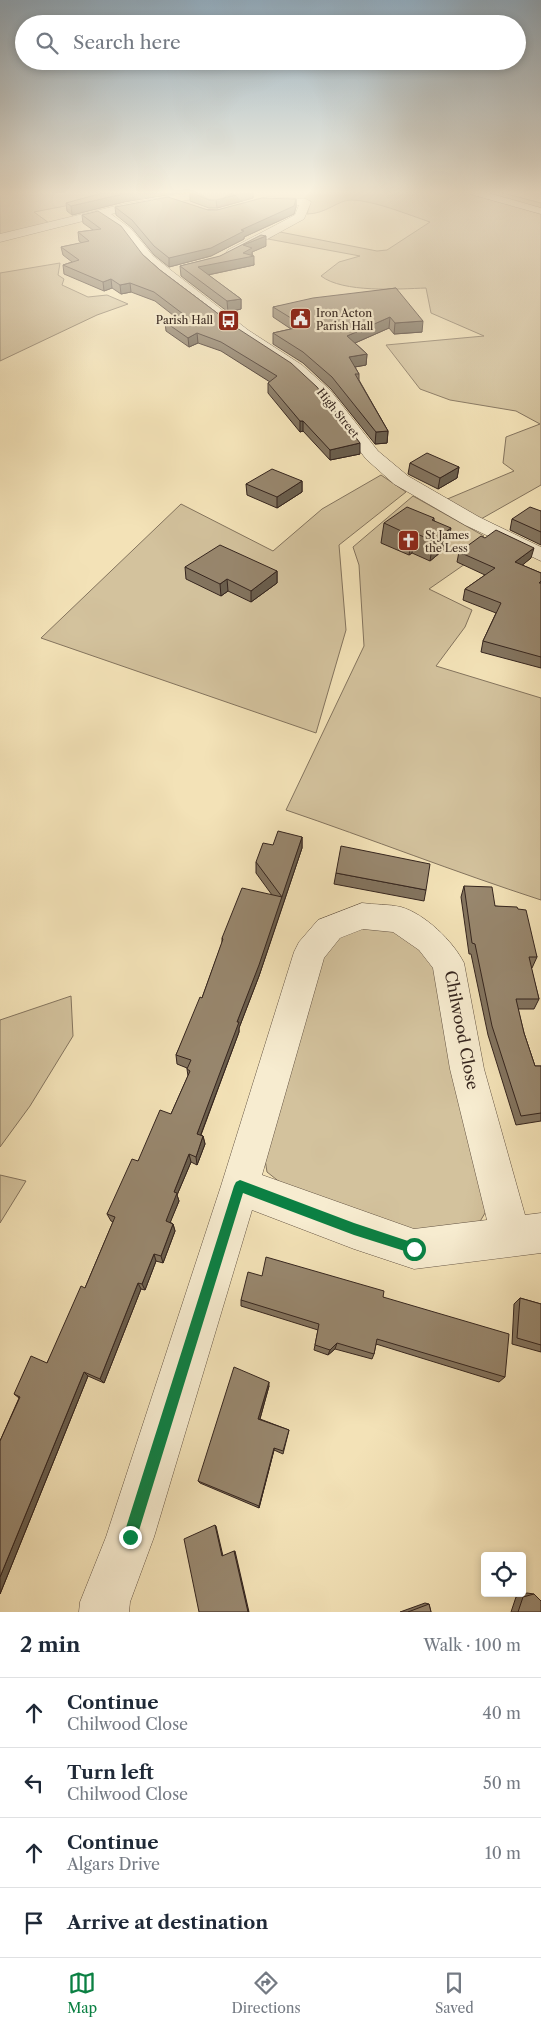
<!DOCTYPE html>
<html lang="en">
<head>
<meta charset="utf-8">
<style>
  :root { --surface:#fff; --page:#f2f2f3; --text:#1f2937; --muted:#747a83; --line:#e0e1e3; --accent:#0b8043 }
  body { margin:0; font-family:"Libre Caslon Text",serif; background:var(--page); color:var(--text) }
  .controls { position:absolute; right:15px; bottom:15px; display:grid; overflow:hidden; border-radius:5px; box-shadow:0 2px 8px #0003 }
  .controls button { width:45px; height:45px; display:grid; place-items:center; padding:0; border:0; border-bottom:1px solid var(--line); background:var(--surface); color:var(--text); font:25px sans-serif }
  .stop { position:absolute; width:15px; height:15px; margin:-11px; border:4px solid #0b8043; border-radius:50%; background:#fff }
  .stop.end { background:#0b8043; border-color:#fff; box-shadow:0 1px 5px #0008 }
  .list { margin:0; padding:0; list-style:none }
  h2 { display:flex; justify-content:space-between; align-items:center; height:65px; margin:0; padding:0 20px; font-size:21px }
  h2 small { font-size:16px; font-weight:400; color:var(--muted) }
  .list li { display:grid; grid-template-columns:32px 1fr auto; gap:15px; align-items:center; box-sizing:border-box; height:70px; padding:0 20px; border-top:1px solid var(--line) }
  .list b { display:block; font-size:19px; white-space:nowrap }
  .list p { margin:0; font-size:16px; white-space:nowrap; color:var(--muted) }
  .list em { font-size:16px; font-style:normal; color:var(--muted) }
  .icon { flex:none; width:28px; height:28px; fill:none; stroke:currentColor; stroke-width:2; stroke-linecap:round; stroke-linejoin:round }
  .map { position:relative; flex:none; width:541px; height:1612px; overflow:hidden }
  .search { position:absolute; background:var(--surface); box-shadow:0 2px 8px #0003; left:15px; right:15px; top:15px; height:55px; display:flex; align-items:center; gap:12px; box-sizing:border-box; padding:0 18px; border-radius:28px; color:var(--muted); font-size:19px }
  .sheet { height:345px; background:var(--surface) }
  nav { display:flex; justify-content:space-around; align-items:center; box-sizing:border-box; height:70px; border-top:1px solid var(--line); background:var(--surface); font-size:14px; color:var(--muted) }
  nav a { display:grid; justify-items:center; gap:2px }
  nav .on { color:var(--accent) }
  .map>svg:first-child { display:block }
  .green { fill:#d3c29d; stroke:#84745e }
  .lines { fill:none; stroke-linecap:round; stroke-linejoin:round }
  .minor-casing { stroke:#645444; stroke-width:1 }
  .secondary-casing { stroke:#35251e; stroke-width:1 }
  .minor { fill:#f7ecd0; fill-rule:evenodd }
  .secondary { fill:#f7ecd0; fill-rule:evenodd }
  .wall { fill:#83745f; stroke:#35251e }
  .shaded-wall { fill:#6a5e4d; stroke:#35251e }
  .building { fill:#98876e; stroke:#35251e }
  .route { fill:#0b8043 }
  .labels { text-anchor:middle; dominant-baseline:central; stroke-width:4.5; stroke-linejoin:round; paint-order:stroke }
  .far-poi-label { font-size:11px; fill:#35251e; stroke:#f7ecd0; text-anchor:start }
  .far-street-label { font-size:11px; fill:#35251e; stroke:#f7ecd0 }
  .near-street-label { font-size:16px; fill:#35251e; stroke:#f7ecd0 }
</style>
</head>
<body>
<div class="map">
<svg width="541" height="1612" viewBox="0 0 541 1612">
  <rect width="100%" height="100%" fill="#f3e2b7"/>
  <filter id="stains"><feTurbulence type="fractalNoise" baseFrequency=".004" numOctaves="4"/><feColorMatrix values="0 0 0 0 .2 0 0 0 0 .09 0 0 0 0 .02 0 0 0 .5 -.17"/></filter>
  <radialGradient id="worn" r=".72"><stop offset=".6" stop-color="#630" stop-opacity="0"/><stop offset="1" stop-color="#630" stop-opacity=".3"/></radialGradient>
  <!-- green -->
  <g class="green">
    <polygon points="0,192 124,192 96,200 34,212 49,223 0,235"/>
    <path d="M 224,192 L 499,192 L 541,203 L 541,485 L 481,519 L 445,500 L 514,471 L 503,463 L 506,437 L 540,424 L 516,411 L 450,400 L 420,389 L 386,345 L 484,336 L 431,313 L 426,288 C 398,289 343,293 321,276 L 339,262 L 360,256 L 268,239 L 280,232 L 377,251 L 387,250 L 430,222 C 409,215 373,200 351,200 C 338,200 326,214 307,214 L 311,201 L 268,199 L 224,212 L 207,210 L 176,200 Z"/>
    <polygon points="60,263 58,275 64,279 62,285 88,297 107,295 128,304 97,315 0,361 0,273"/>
    <polygon points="381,475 406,492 339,545 346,630 316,733 41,638 181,504 273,551 322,509"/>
    <path d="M 413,496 L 484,536 L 478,540 L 491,546 L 429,589 L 472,610 L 465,627 L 436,666 L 541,698 L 541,900 C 455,872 371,839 286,810 L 364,646 L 359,565 L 353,547 Z"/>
    <polygon points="380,923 408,934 443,980 492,1201 475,1230 413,1233 286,1187 267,1172 263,1147 318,953 345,928"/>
    <polygon points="71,996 73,1036 30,1106 0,1147 0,1020"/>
    <polygon points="0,1175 26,1181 0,1223"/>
  </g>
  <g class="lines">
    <defs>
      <g id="minor">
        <polygon points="196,192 219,192 214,195 111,214 131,229 153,256 172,271 248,330 302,365 330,390 378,451 408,476 479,517 541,547 541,561 465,525 394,484 366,459 318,396 292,371 238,336 162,277 145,262 123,233 99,217 0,242 0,234 124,204"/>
        <polygon points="269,197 306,199 311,202 304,219 236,256 228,256 226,253 228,250 295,215 299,205 269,203 258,205 253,202 254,200"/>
        <path d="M 362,903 C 375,905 389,904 401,907 C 425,914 453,941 464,963 L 484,1069 L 525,1215 L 541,1213 L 541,1253 L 414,1269 L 354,1249 L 252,1210 L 154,1537 L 130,1602 L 129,1612 L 79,1612 L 80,1602 L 106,1537 L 221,1186 L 294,952 L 299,942 L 318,920 ZM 363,929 L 393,932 L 419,950 L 433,968 L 450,1069 L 487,1220 L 414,1229 L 262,1175 L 324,958 L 340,938 Z"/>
      </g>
      <polygon id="secondary" points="469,192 485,192 541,208 541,214 470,194"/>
    </defs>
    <!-- minor casing -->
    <use href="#minor" class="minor-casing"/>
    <!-- secondary casing -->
    <use href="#secondary" class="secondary-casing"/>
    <!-- minor -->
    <use href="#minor" class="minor"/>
    <!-- secondary -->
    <use href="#secondary" class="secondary"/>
  </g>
  <!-- wall -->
  <g class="wall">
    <polygon points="190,192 253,192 253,198 217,208 209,208 190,201"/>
    <polygon points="296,199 296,207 294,214 244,237 244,239 211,256 169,267 154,255 132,228 116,215 115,207 217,210"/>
    <polygon points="124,202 72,215 67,211 66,203"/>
    <polygon points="82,215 143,255 160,270 237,328 360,454 330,460 303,431 300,432 268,393 268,383 270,382 221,351 198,343 189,347 166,331 165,322 178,319 155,301 131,292 121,294 112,288 104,291 64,274 63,265 72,262 63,255 61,247 82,243 79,241 78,232 93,230 83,223"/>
    <polygon points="266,246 252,252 254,265 208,275 241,299 241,309 228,312 181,276 180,266"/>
    <polygon points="396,288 422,332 394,334 389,328 355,343 367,354 366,365 355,367 359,374 359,380 388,431 387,443 375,444 331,389 303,363 273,344 273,333 291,329 273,317 273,307"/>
    <polygon points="410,463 459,467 457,478 438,489 408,474"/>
    <polygon points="302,481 302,492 277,508 247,495 246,484"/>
    <polygon points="541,511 541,545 510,530 512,519"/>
    <polygon points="434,518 434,520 447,547 430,561 412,553 409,555 381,543 384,523"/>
    <polygon points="459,552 531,558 522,565 541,573 541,668 481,652 483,641 496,613 463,600 465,589 485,575 457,562"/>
    <polygon points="185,567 277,571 277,583 251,602 228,591 221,596 186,579"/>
    <polygon points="302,837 302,848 259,976 239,1028 239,1032 201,1135 203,1136 205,1144 197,1165 191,1162 177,1195 179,1201 170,1222 173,1224 175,1231 163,1263 156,1261 145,1290 141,1289 104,1383 88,1376 0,1594 0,1441 19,1398 14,1394 47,1363 85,1288 113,1222 111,1221 107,1214 138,1161 171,1114 188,1076 187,1069 187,1068 177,1064 176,1055 202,998 222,943 222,938 272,895 256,873 256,862 273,845"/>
    <polygon points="336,873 426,890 424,901 334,884"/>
    <polygon points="464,886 495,906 518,909 537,957 532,968 531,968 539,999 534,1009 518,1009 524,1033 535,1066 541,1066 541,1121 516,1125 488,1035 471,954 469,954 461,897"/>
    <polygon points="262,1276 383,1297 505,1377 499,1382 376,1344 374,1354 372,1359 335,1349 328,1355 314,1350 318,1330 241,1306 241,1300"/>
    <polygon points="520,1298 541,1304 541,1352 512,1344 514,1304"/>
    <polygon points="269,1386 260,1419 289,1430 283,1454 274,1450 259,1508 200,1483 198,1481"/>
    <polygon points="527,1593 534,1594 541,1612 511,1612 516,1597"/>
    <polygon points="425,1603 429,1604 431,1612 400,1612"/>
  </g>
  <!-- shaded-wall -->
  <g class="shaded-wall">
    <polygon points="135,192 186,192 124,202 72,215 71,206 123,194"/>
    <polygon points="247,192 253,192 253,198 217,208 216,200"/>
    <polygon points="296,199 296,207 294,214 244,237 244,239 211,256 169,267 169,258 241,230"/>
    <polygon points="266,236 266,246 252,252 252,256 254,256 254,265 198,277 198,267 243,245"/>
    <polygon points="111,279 112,288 104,291 103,282"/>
    <polygon points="130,283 131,292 121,294 120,285"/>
    <polygon points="241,299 241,309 228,312 227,301"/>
    <polygon points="390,317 389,328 346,347 347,336"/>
    <polygon points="423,321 422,332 394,334 395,323"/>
    <polygon points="197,333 198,343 189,347 188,338"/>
    <polygon points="367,354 366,365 349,368 349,357"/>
    <polygon points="300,421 303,421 303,431 300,432"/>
    <polygon points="388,431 387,443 375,444 376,432"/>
    <polygon points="360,443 360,454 330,460 330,450"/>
    <polygon points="459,467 457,478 438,489 440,478"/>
    <polygon points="302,481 302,492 277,508 277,497"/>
    <polygon points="451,528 447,547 430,561 433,541"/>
    <polygon points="415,533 412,553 409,555 412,536"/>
    <polygon points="534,548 531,558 513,573 515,562"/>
    <polygon points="277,571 277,583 251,602 251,591"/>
    <polygon points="227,579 228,591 221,596 220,584"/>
    <polygon points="302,837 302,848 259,976 239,1028 239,1032 198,1142 197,1134 237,1022"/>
    <polygon points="203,1136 205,1144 197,1165 196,1157"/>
    <polygon points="189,1154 191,1162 177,1195 179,1201 168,1228 166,1221 174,1192"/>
    <polygon points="173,1224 175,1231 163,1263 161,1256"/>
    <polygon points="154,1254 156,1261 145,1290 142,1284"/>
    <polygon points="138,1283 141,1289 104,1383 100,1379"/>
    <polygon points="337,1343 335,1349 328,1355 330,1350"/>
    <polygon points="84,1372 88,1376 0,1594 0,1577"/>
    <polygon points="269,1382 269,1386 259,1422 258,1419"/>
    <polygon points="274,1448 274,1450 259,1508 259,1506"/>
    <polygon points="215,1525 216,1526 223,1556 222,1556"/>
    <polygon points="234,1551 235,1551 249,1612 248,1612"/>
  </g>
  <!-- building -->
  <g class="building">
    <polygon points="106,192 135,192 123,194 71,206 66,203"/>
    <polygon points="190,192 247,192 216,200 209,200"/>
    <polygon points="168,197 208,210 217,210 262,198 296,199 294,206 241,230 244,231 211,248 169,258 154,246 132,220 115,207"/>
    <polygon points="98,211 121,226 143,255 160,270 237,328 291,363 317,387 360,443 330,450 303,421 300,421 268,383 277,376 221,342 197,333 188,338 165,322 187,317 154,292 130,283 120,285 111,279 103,282 63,265 79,260 61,247 89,241 78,232 101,229 82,215"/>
    <polygon points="261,235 266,236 243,245 252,248 243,253 254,256 198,267 241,299 227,301 180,266 220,256"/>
    <polygon points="396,288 423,321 395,323 390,317 347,336 367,354 349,357 359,374 355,374 388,431 376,432 332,377 303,352 273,333 304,326 273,307 313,298"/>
    <polygon points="427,453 459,467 440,478 410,463"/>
    <polygon points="272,469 302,481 277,497 246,484"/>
    <polygon points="407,507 434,518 432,520 451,528 433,541 415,533 412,536 384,523"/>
    <polygon points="530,507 541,511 541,532 512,519"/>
    <polygon points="496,530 534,548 515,562 541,573 541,581 539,583 541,583 541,657 483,641 501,603 465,589 495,568 459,552 481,536 485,538"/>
    <polygon points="220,545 277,571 251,591 227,579 220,584 185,567"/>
    <polygon points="278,831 302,837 259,965 237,1022 239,1022 197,1134 203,1136 196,1157 189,1154 174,1192 177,1193 166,1221 173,1224 161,1256 154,1254 142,1284 138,1283 100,1379 84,1372 0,1577 0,1441 20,1397 14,1394 31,1356 47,1363 81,1286 85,1288 115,1217 107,1214 132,1159 138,1161 160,1110 171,1114 190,1071 187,1069 191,1060 176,1055 200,997 202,998 223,939 222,938 242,888 282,897 256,862 263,843 273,845"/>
    <polygon points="341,846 430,864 426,890 336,873"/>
    <polygon points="464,886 492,887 495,906 517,907 518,909 526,910 537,957 529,957 539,999 516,999 524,1033 535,1066 541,1066 541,1113 521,1116 492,1026 475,944 472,943"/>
    <polygon points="266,1257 384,1291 383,1297 509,1334 505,1377 377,1339 374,1354 337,1343 330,1350 315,1345 319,1324 241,1300 248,1272 262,1276"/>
    <polygon points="520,1298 541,1304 541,1345 517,1338"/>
    <polygon points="234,1367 269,1382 258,1419 289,1430 283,1451 274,1448 259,1506 198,1481"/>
    <polygon points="215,1525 222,1556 234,1551 248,1612 199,1612 184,1539"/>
    <polygon points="534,1594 541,1601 541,1612 518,1612 523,1597"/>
    <polygon points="429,1604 431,1612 408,1612"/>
  </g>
  <!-- sky -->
  <linearGradient id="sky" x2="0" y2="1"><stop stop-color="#92adc0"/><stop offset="0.46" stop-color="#faf2df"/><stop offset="1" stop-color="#faf2df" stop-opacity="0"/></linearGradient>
  <rect width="541" height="418" fill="url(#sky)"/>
  <!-- route -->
  <polygon class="route" points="240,1180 354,1223 414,1243 418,1244 419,1249 418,1253 414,1254 354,1235 243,1193 137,1537 135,1542 130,1544 125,1542 123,1537 234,1186 236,1182"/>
  <!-- icons -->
  <defs>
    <symbol id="civic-square" viewBox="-11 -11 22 22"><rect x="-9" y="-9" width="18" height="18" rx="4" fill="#8f2418" stroke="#f7ecd0"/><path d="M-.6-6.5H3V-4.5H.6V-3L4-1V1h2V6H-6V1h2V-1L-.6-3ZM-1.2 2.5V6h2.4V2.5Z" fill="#fff"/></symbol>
    <symbol id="bus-square" viewBox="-11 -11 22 22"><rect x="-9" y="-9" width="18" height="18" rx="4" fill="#8f2418" stroke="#f7ecd0"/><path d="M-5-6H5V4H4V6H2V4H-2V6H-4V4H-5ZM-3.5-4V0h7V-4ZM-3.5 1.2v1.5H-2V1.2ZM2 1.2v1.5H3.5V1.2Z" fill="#fff"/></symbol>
    <symbol id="church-square" viewBox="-11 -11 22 22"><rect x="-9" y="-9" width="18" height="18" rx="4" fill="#8f2418" stroke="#f7ecd0"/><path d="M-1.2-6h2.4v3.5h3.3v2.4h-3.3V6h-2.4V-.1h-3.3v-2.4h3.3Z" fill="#fff"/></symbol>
  </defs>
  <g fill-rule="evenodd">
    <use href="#civic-square" x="288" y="306" width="25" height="25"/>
    <use href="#bus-square" x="216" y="308" width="25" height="25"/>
    <use href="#church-square" x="396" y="528" width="25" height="25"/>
  </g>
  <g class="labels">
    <!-- far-poi labels -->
    <g class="far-poi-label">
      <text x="316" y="313">Iron Acton<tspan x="316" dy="13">Parish Hall</tspan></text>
      <text x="213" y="320" text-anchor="end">Parish Hall</text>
      <text x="425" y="535">St James<tspan x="425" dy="13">the Less</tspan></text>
    </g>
    <!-- far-street labels -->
    <g class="far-street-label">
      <text transform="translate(338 413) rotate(51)">High Street</text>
    </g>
    <!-- near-street labels -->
    <g class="near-street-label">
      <text transform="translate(462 1030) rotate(79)">Chilwood Close</text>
    </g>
  </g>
  <rect width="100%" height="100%" filter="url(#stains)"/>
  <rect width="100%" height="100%" fill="url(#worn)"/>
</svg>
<div class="controls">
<button><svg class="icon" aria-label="locate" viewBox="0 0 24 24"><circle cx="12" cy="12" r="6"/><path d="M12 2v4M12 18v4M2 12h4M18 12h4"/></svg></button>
</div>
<div class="stop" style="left:414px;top:1249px"></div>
<div class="stop end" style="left:130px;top:1537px"></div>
<div class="search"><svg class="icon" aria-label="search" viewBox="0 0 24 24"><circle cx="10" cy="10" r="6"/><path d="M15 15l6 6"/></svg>Search here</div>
</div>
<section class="sheet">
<h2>2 min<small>Walk · 100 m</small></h2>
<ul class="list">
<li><svg class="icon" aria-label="ahead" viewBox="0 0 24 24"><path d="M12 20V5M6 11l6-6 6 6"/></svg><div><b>Continue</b><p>Chilwood Close</p></div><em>40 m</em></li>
<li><svg class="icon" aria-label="left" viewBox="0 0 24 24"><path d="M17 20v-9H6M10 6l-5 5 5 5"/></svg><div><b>Turn left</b><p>Chilwood Close</p></div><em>50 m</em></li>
<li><svg class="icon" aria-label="ahead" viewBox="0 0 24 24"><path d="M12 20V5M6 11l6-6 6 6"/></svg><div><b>Continue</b><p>Algars Drive</p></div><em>10 m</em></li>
<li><svg class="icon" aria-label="arrive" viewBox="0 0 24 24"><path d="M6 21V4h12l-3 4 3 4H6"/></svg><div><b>Arrive at destination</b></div></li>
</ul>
</section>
<nav>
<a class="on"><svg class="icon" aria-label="map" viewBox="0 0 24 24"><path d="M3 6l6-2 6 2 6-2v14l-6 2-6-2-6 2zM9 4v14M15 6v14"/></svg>Map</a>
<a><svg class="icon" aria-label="directions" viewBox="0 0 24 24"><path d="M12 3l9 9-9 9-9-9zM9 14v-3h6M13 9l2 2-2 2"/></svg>Directions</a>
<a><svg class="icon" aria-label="saved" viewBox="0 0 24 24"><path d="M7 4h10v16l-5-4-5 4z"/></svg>Saved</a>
</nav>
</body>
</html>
